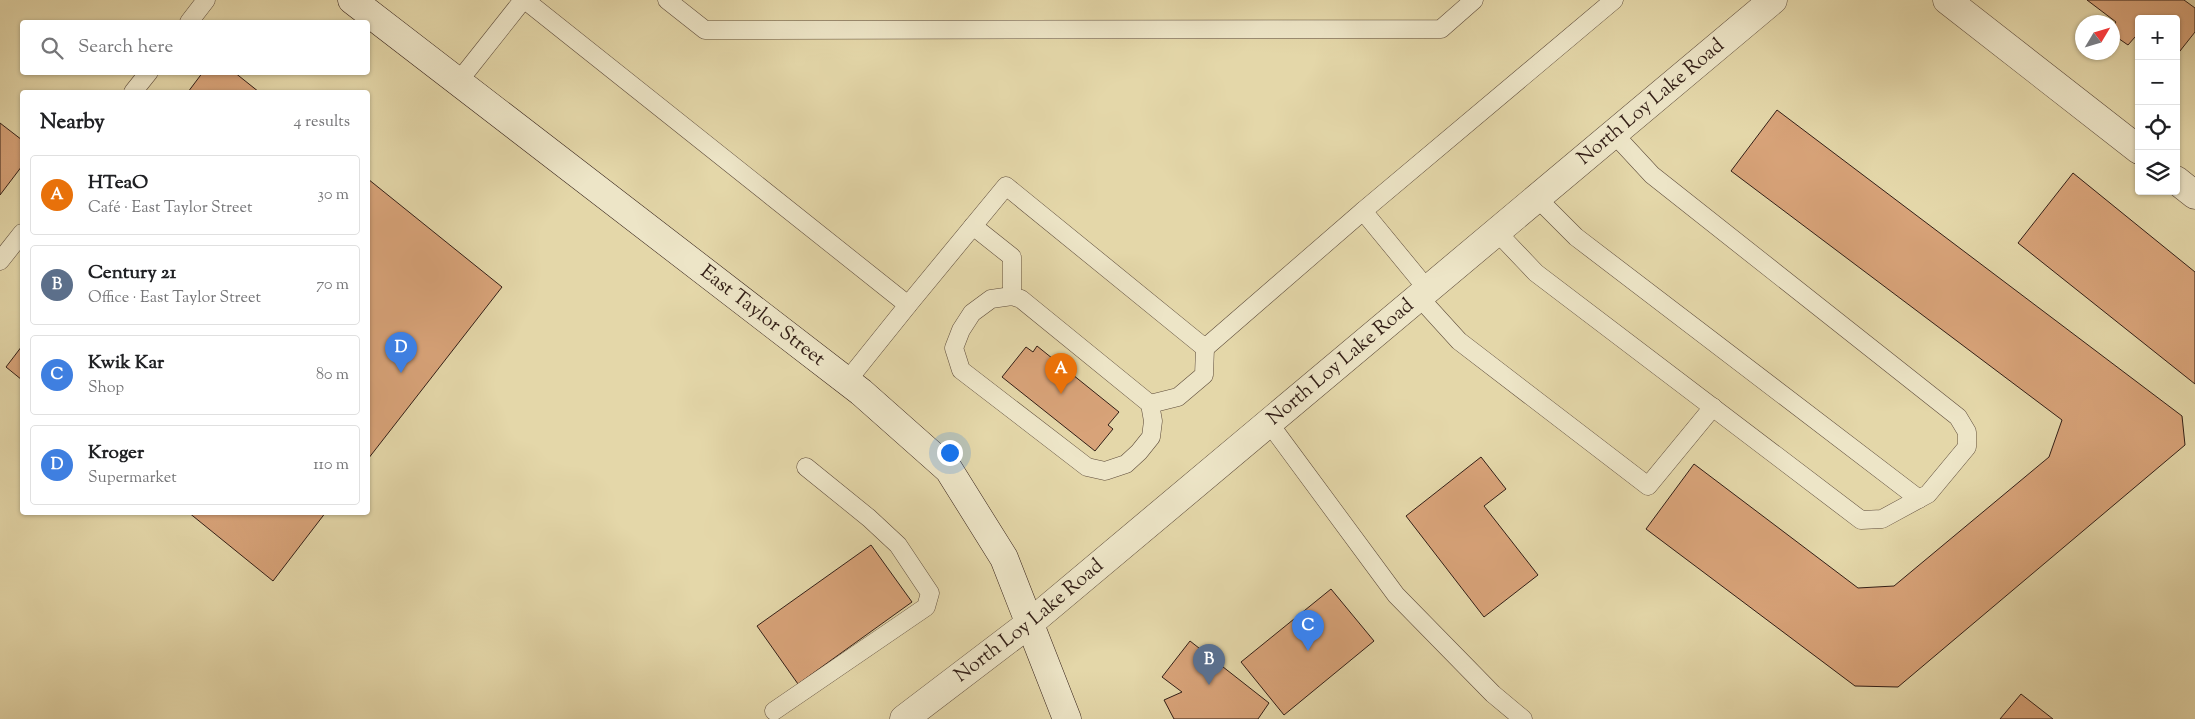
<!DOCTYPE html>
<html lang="en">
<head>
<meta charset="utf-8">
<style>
  :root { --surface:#fff; --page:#f2f2f2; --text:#202124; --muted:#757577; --line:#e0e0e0; --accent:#1a73e8 }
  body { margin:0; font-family:"Sorts Mill Goudy",serif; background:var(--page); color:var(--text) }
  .controls { position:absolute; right:15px; top:15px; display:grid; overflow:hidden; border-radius:5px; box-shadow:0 1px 4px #0004 }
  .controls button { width:45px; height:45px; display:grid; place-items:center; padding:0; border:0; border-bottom:1px solid var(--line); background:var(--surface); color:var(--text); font:25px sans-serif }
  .compass { position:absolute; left:2075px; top:15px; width:45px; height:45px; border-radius:50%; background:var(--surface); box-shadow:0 1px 4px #0004; rotate:52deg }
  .you { position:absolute; left:949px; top:452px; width:18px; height:18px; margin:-12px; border:4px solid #fff; border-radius:50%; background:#1a73e8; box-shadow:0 0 0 8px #1a73e833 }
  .badge { display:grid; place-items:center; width:32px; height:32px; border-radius:50%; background:var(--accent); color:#fff; font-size:16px; font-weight:700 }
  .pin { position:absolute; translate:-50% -41px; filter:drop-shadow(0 1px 2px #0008) }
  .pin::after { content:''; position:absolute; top:26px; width:18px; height:15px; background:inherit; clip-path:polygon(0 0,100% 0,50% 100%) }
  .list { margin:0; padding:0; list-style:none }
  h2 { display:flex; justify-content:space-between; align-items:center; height:65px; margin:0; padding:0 20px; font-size:21px }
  h2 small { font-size:16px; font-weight:400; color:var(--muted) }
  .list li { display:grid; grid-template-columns:32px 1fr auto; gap:15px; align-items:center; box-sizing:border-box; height:80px; margin:0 10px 10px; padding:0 10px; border:1px solid var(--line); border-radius:5px }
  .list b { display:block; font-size:19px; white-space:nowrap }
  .list p { margin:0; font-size:16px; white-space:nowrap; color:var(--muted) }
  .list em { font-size:16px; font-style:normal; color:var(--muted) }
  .icon { flex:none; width:28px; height:28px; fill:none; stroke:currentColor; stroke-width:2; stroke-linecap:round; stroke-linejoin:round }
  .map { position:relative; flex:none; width:2195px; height:719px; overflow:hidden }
  .search { position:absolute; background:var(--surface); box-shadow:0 1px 4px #0004; left:20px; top:20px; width:350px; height:55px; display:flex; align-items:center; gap:12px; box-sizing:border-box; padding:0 18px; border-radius:5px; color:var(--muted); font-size:19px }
  .panel { position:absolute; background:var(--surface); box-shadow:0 1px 4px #0004; left:20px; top:90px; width:350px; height:425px; border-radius:5px }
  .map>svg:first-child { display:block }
  .building { fill:#d8a379; stroke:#321e16 }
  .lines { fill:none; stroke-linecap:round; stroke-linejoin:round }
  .service-casing { stroke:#5e4c3b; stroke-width:19 }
  .minor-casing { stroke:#5e4c3b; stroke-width:29 }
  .tertiary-casing { stroke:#5e4c3b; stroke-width:29 }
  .secondary-casing { stroke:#321e16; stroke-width:29 }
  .service { stroke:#ede5c7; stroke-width:18 }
  .minor { stroke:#ede5c7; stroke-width:28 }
  .tertiary { stroke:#ede5c7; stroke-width:28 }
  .secondary { stroke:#ede5c7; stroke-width:28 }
  .labels { text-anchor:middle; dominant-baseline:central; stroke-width:4; stroke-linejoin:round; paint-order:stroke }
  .street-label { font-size:20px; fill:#321e16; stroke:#ede5c7 }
</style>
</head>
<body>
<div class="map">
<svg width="2195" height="719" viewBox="0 0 2195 719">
  <rect width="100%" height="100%" fill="#e4d7a9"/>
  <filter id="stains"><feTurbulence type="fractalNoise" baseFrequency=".004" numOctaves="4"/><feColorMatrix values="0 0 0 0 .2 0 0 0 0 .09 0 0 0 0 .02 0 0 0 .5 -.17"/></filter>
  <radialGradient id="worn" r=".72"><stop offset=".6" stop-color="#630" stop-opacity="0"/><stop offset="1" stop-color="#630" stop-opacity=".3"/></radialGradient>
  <!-- building -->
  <g class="building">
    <polygon points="2087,0 2184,0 2195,8 2195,32 2176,56 2176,19 2139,19 2139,40 2135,37 2128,45 2112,34 2112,27 2116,22"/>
    <polygon points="203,72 234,72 259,92 188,92"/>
    <polygon points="1777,110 2182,416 2185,445 1898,687 1855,686 1646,529 1694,464 1858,588 1894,586 2049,457 2062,420 1731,171"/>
    <polygon points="0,123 22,140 22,166 0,195"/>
    <polygon points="2073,173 2195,272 2195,384 2018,243"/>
    <polygon points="368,179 502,287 368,459"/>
    <polygon points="22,346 22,380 6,367"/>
    <polygon points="1037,346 1119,412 1108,425 1113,429 1095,451 1002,377 1026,347 1033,352"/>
    <polygon points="1481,457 1506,489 1484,506 1538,575 1484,617 1406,516"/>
    <polygon points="188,512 326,512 273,581"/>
    <polygon points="871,545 912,602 798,684 757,626"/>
    <polygon points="1331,589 1374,641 1284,715 1241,662"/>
    <polygon points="1190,641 1269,703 1258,719 1174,719 1164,700 1182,692 1162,677"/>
    <polygon points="2021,694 2053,719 2000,719"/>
  </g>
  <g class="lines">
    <defs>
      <g id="service">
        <polyline points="525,0 908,305 847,381"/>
        <polyline points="667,0 705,30 1441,29 1474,0"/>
        <polyline points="189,22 206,0"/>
        <polyline points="458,82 523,0"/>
        <polyline points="133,92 149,72"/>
        <polyline points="1537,198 1576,237 1919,499"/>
        <polyline points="1363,211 1614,0"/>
        <polyline points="973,226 1012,257 1012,296"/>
        <polyline points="1497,232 1536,273 1861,520 1882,519 1928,494 1967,447 1967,432 1958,417 1652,175 1614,134"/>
        <polyline points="0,261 22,233"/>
        <polygon points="1012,296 1021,299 1150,404 1153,421 1151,437 1139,452 1126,464 1105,471 1087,467 961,370 954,348 961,330 972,313 991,299"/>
        <polyline points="1419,297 1459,341 1648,486 1713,407"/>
        <polyline points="908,305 1006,186 1205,348 1363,211 1428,290"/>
        <polyline points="1150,404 1178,397 1204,375 1205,348"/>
        <polyline points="1269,423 1396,595 1493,694 1523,719"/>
        <polyline points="774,711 926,607 930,593 898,545 869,518 806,467"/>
      </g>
      <g id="minor">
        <polyline points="1947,0 2139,150"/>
        <polyline points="2176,180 2195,195"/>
      </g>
      <g id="tertiary">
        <path id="s1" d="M 904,719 L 1030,623 L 1773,0"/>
      </g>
      <g id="secondary">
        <path id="s2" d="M 352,0 L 861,392 L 949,470 L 1004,558 L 1067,719"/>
      </g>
    </defs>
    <!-- service casing -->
    <use href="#service" class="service-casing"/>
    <!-- minor casing -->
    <use href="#minor" class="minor-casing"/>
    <!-- tertiary casing -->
    <use href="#tertiary" class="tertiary-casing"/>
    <!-- secondary casing -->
    <use href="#secondary" class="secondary-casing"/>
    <!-- service -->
    <use href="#service" class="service"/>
    <!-- minor -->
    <use href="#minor" class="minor"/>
    <!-- tertiary -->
    <use href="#tertiary" class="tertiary"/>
    <!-- secondary -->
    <use href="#secondary" class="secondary"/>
  </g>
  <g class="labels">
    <!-- street labels -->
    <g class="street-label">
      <text stroke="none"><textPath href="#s1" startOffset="969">North Loy Lake Road</textPath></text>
      <text stroke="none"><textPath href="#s2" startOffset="518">East Taylor Street</textPath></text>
      <text stroke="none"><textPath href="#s1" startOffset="564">North Loy Lake Road</textPath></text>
      <text stroke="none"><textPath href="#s1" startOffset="159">North Loy Lake Road</textPath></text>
    </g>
  </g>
  <rect width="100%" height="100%" filter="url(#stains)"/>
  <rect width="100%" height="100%" fill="url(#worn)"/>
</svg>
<div class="controls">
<button>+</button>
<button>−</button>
<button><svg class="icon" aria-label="locate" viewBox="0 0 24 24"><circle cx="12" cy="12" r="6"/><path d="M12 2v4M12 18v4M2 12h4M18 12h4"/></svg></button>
<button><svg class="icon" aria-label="layers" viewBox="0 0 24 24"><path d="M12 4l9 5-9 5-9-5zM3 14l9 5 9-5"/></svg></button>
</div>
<svg class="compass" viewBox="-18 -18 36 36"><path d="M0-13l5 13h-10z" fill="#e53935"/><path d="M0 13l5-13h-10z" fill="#757577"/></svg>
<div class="you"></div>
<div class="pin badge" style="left:1061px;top:394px;background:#e8710a">A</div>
<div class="pin badge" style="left:1209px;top:685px;background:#5c6f8a">B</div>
<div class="pin badge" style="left:1308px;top:651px;background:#3f7fe0">C</div>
<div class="pin badge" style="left:401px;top:373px;background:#3f7fe0">D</div>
<div class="search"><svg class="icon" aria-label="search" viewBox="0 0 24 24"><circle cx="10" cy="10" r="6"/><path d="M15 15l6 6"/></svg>Search here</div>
<section class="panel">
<h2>Nearby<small>4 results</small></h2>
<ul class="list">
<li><span class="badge" style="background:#e8710a">A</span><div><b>HTeaO</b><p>Café · East Taylor Street</p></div><em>30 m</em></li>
<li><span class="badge" style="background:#5c6f8a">B</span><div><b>Century 21</b><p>Office · East Taylor Street</p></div><em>70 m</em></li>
<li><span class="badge" style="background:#3f7fe0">C</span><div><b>Kwik Kar</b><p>Shop</p></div><em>80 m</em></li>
<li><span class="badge" style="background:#3f7fe0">D</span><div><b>Kroger</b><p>Supermarket</p></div><em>110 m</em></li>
</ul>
</section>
</div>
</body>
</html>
